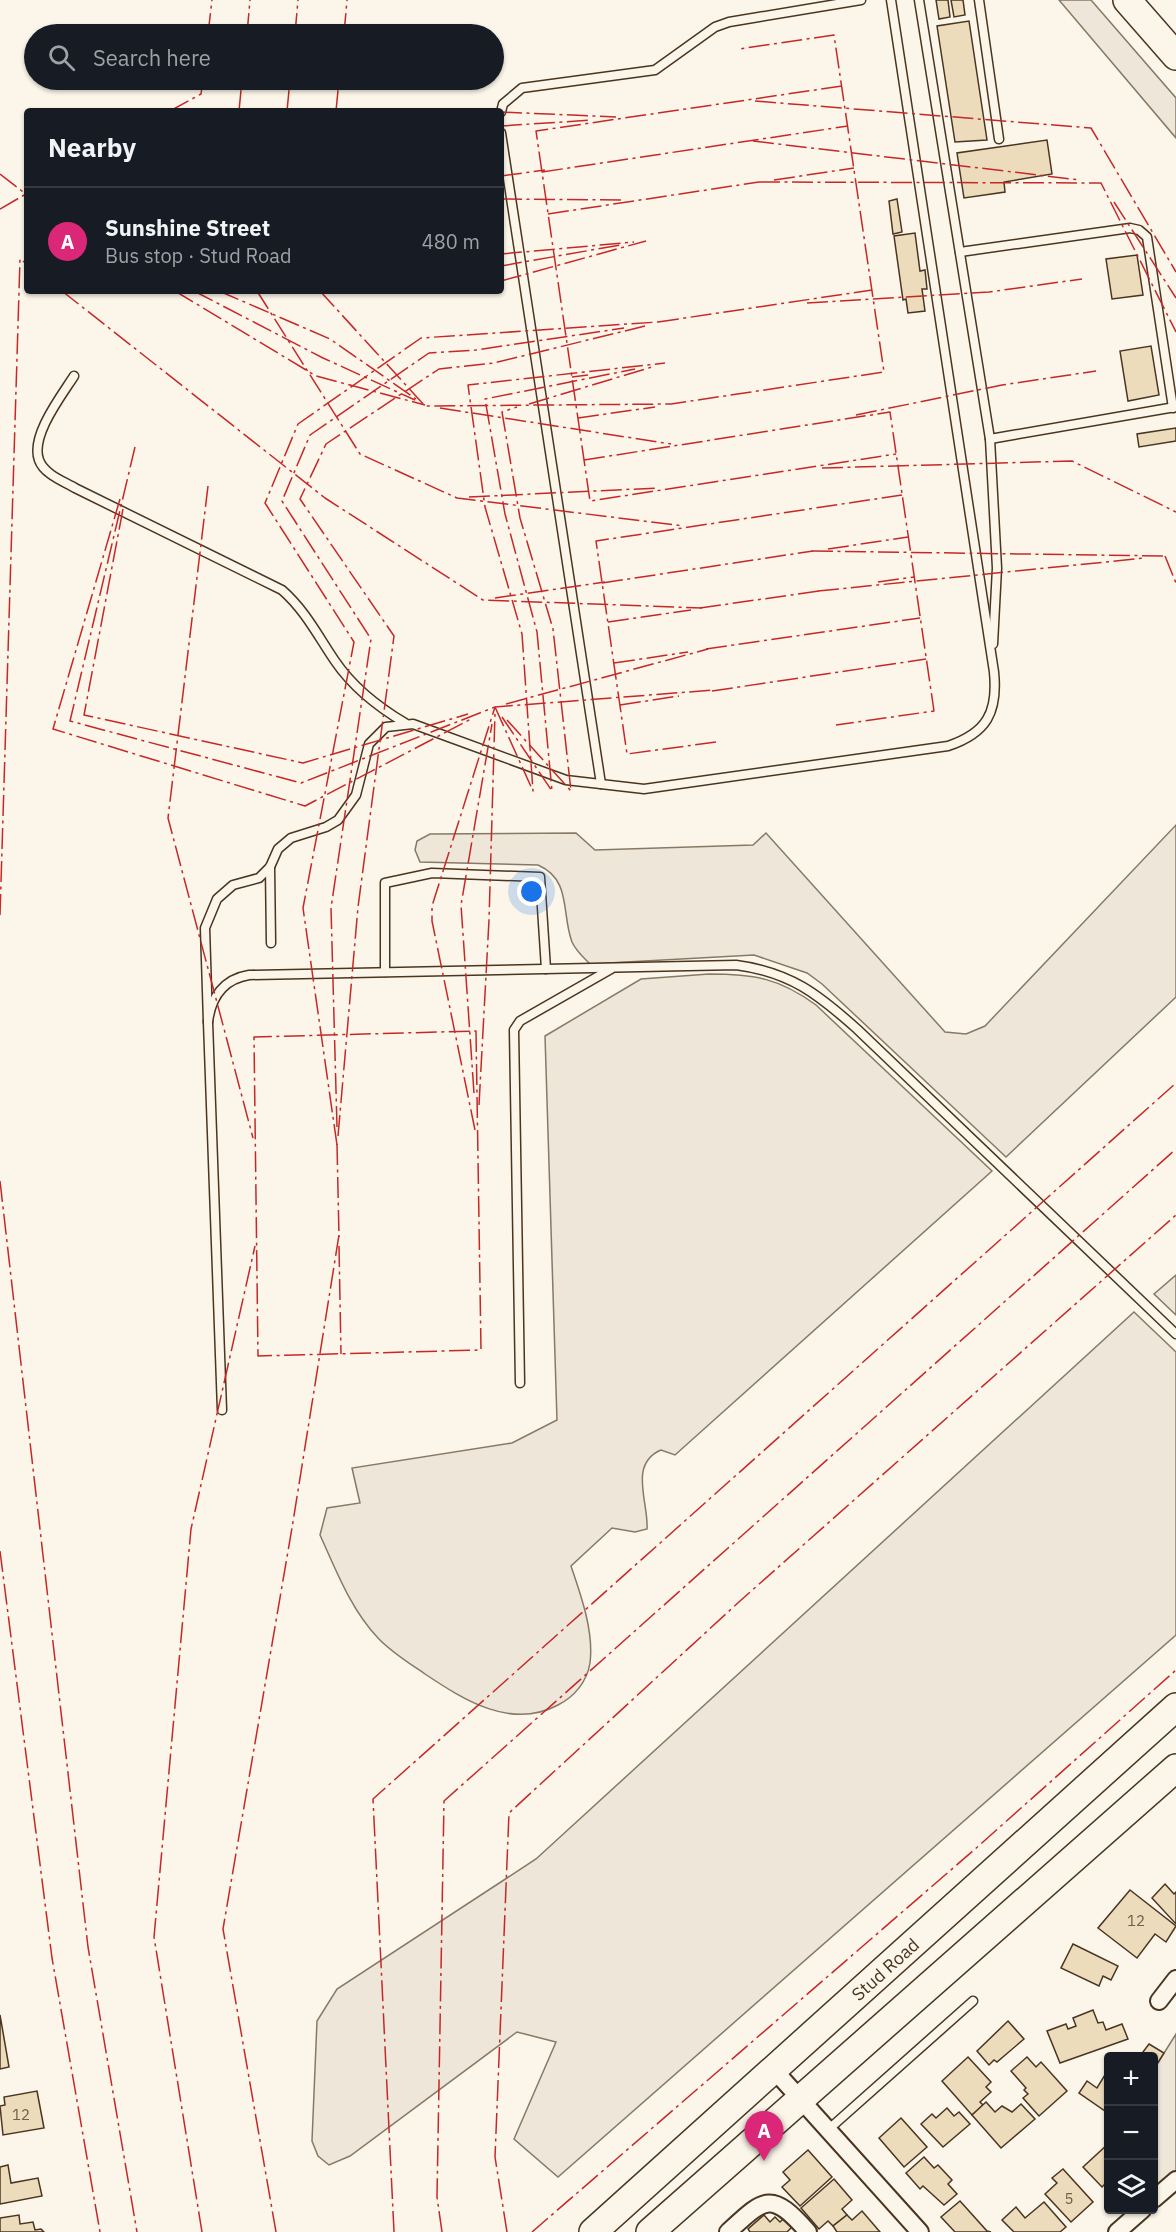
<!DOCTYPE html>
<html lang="en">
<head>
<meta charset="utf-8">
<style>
  :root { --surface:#171b24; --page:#20242c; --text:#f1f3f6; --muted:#9ea1a6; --line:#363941; --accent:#db2777 }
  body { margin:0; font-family:"IBM Plex Sans",sans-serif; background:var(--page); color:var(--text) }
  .controls { position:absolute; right:18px; bottom:18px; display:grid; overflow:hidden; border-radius:6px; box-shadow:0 2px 4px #0004 }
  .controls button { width:54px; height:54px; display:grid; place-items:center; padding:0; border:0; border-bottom:2px solid var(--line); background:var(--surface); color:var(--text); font:30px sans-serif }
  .you { position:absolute; left:532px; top:892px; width:21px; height:21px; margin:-15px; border:4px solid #fff; border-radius:50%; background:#1a73e8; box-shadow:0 0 0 9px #1a73e833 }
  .badge { display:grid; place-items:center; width:39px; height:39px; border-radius:50%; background:var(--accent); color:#fff; font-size:20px; font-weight:700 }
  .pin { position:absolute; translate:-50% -50px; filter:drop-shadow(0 2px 3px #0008) }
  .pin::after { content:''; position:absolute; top:32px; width:21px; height:18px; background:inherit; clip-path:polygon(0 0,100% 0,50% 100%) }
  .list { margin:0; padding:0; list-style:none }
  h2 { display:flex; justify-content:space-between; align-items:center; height:78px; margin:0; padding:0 24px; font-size:26px }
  h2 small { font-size:20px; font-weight:400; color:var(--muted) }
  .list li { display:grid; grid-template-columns:39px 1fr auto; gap:18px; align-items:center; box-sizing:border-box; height:108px; padding:0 24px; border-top:2px solid var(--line) }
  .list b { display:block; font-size:22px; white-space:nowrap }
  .list p { margin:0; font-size:20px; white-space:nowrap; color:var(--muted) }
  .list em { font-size:20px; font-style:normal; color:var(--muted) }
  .icon { flex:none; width:33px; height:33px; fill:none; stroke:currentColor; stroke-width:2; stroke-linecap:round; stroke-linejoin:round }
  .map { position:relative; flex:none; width:1176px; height:2232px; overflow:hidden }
  .search { position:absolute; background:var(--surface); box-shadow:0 2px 4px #0004; left:24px; top:24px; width:480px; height:66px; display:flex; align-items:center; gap:15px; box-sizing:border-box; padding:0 21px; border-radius:33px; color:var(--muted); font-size:22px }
  .panel { position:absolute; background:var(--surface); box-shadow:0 2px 4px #0004; left:24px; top:108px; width:480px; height:186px; border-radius:6px }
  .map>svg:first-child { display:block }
  .green { fill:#ede6d9; stroke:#887966; stroke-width:1.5 }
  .building { fill:#ecdcbc; stroke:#4a3520; stroke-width:1.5 }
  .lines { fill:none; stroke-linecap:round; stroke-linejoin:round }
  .service-casing { stroke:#4a3520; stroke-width:11 }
  .minor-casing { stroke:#4a3520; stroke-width:20 }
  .trunk-casing { stroke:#4a3520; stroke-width:30 }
  .service { stroke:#fbf6e9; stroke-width:8 }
  .minor { stroke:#fbf6e9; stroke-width:16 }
  .trunk { stroke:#fbf6e9; stroke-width:27 }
  .power { stroke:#c62828; stroke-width:1.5; stroke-dasharray:21 4.5 3 4.5; stroke-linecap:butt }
  .labels { text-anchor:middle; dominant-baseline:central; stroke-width:4.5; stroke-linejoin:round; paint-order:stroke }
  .number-label { font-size:15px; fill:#725f47 }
  .street-label { font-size:18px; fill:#4a3520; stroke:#fbf6e9 }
</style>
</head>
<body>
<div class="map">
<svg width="1176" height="2232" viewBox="0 0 1176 2232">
  <rect width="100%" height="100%" fill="#fbf6e9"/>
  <!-- green -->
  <g class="green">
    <polygon points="1059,0 1091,0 1176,98 1176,138"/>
    <path d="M 1176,825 L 1176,997 L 1006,1157 L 822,984 L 807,973 L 754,955 L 590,964 C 583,957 576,951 572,942 C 561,913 572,880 538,865 L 420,862 L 415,850 L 417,841 L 430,834 L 576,833 L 595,850 L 753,845 L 766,833 L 945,1032 L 966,1034 L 985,1026 Z"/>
    <path d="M 709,974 C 754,974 779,978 816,1005 L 992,1171 L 675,1455 L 661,1450 C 628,1464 649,1503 647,1529 L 635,1532 L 612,1528 L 571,1566 C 581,1595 594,1632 590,1663 C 587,1682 574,1697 558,1705 C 511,1730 464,1700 425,1674 C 409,1663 391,1652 378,1638 C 351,1610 336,1570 320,1535 L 327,1508 L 360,1503 L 352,1468 L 512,1443 L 557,1420 L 545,1036 L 641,979 Z"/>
    <polygon points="1176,1275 1176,1315 1154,1294"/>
    <polygon points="1134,1312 1176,1352 1176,1635 558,2177 514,2139 556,2042 517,2032 350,2156 329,2165 318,2156 312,2141 317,2021 337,1989 536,1859"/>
    <polygon points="1176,2034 1176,2180 1162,2192 1154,2182 1154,2069"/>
  </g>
  <!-- building -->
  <g class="building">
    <polygon points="936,0 948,0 950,17 939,19"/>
    <polygon points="951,0 963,0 965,15 954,17"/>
    <polygon points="969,21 987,140 955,142 937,26"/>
    <polygon points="1047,140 1052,174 1004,182 1005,192 964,198 957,153"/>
    <polygon points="897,199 902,232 893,234 889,201"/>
    <polygon points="915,233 920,271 925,270 927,289 922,289 925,311 908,313 906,299 903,300 894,236"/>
    <polygon points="1137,255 1143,295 1112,299 1106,259"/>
    <polygon points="1151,346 1159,395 1128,401 1120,351"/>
    <polygon points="1176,428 1176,441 1139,447 1137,434"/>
    <polygon points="1165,1884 1174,1894 1176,1892 1176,1924 1152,1898"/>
    <polygon points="1130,1890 1176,1926 1166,1942 1155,1934 1137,1958 1098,1928"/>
    <polygon points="1073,1944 1118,1966 1111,1980 1103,1976 1099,1986 1061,1968"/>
    <polygon points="1093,2010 1098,2023 1103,2022 1106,2030 1122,2024 1128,2039 1060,2063 1047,2031 1066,2024 1068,2029 1076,2026 1073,2018"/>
    <polygon points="0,2015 9,2067 0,2069"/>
    <polygon points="1008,2021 1024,2039 997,2062 994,2060 989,2065 977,2051"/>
    <polygon points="1149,2044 1164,2053 1154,2069 1154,2056 1140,2056"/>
    <polygon points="968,2057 991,2082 986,2087 991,2092 980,2102 983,2105 972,2115 942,2081"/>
    <polygon points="1027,2057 1036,2067 1041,2062 1067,2091 1039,2116 1023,2098 1028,2094 1024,2090 1026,2088 1011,2071"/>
    <polygon points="1108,2070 1108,2113 1079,2093 1087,2081 1097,2088"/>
    <polygon points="37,2091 44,2128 3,2135 0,2106 5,2105 4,2097"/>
    <polygon points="986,2102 995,2112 1002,2106 1012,2112 1021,2104 1035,2119 1001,2148 972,2115"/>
    <polygon points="947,2108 954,2116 959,2112 970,2124 943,2147 921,2124 932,2114 936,2118"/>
    <polygon points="901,2118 927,2147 904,2167 879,2138"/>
    <polygon points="1108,2144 1108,2181 1102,2187 1083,2167"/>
    <polygon points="808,2150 832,2177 800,2206 782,2187 790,2180 783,2172"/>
    <polygon points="924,2157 934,2168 938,2165 952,2180 948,2184 957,2194 944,2205 923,2186 920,2189 906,2173"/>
    <polygon points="8,2165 11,2183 38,2178 42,2196 0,2204 0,2167"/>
    <polygon points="1063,2169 1093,2202 1071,2222 1045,2194 1057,2183 1052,2178"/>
    <polygon points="834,2179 852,2200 842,2209 847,2215 833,2226 828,2221 819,2229 801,2208"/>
    <polygon points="960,2201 987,2231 991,2232 955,2232 941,2217"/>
    <polygon points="1044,2202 1066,2227 1060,2232 1014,2232 1002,2220 1016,2207 1025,2218"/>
    <polygon points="862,2211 880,2232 837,2232 833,2226 847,2215 852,2220"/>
    <polygon points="19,2215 20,2224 33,2222 35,2230 41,2229 44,2232 0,2232 0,2218"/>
    <polygon points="764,2215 770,2222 775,2217 780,2222 784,2218 792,2227 787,2232 750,2232 748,2229"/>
  </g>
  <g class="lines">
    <defs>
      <g id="service">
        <polyline points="919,0 990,439 997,568 993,644"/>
        <polyline points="979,0 999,139"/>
        <polyline points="501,112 503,104 522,88 655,70 715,27 729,22 861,0"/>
        <polyline points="501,133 601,784"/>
        <polyline points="960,252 1130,228 1139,230 1147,237 1173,408"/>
        <path d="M 74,376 C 62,395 30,436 39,460 C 44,474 63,481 75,488 L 282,590 C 305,610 318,636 335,661 C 352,686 378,707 405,723"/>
        <polyline points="990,439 1175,407"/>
        <polyline points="270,867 271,943"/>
        <polyline points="385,972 385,883 432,873 540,877 546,969"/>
        <path d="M 208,1022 L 205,928 L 217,899 L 233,885 L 259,878 L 270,867 L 278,849 L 291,838 L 326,827 L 338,820 L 356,795 L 369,744 L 386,727 L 413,724 L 566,780 L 644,789 L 948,746 C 987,733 998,712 994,672 L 891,0"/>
        <polyline points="520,1383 514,1030 520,1021 611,969"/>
        <path d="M 222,1410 L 208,1022 C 211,997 224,979 249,975 L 736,965 C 790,972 818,994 857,1029 L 1176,1334"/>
        <polyline points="829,2129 973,2001"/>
      </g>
      <g id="minor">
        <polyline points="1159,2001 1176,1979"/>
        <polyline points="775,2071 920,2232"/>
        <polyline points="1154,2199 1176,2180"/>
        <path d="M 728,2232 C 765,2198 771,2190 808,2232"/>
        <polyline points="1117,2232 1142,2210"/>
      </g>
      <g id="trunk">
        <polyline points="1127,0 1176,56"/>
        <path id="s1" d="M 593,2232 L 1176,1707"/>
        <polyline points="650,2232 1176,1768"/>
      </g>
    </defs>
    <!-- service casing -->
    <use href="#service" class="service-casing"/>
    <!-- minor casing -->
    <use href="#minor" class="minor-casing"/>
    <!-- trunk casing -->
    <use href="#trunk" class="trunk-casing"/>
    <!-- service -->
    <use href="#service" class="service"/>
    <!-- minor -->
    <use href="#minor" class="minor"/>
    <!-- trunk -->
    <use href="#trunk" class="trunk"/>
    <!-- power -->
    <g class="power">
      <polyline points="208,34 212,0"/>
      <polyline points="247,34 250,0"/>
      <polyline points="295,34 298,0"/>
      <polyline points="344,34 347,0"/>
      <polyline points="842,86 536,131 590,501 896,454"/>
      <polyline points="755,101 1091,128 1176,272"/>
      <polyline points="170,111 201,94 203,80"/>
      <polyline points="239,111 242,80"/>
      <polyline points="287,111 290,80"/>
      <polyline points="336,111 339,80"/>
      <polyline points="433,111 476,111"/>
      <polyline points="501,112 616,117"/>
      <polyline points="501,126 592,120"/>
      <polyline points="753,141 1080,180"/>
      <polyline points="542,172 848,126"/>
      <polyline points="0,174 27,195"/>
      <polyline points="501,176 545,170"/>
      <polyline points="774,180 854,168"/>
      <polyline points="759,182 1101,183 1176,332"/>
      <polyline points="501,199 625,200"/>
      <polyline points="1114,202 1176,298"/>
      <polyline points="0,209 26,194"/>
      <polyline points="548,214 759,182"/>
      <polyline points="501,254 634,242"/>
      <polyline points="501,266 620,245"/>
      <polyline points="501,281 646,241"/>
      <polyline points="62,291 325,498 483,600 702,608"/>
      <polyline points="175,291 316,376 425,405"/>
      <polyline points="194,291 323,358 415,400"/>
      <polyline points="219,291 330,339 416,399"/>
      <polyline points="257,291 360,454 457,498 684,526"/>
      <polyline points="320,291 425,406 671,404 884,372 834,35 739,49"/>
      <polyline points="807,303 989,292 1082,279"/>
      <polyline points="658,322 872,290"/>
      <polyline points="572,377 588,375"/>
      <polyline points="529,404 652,367"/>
      <polyline points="440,408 671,444"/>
      <polyline points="856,415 1002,385 1096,371"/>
      <polyline points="578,418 655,407"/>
      <polyline points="135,447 70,721 301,783 495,707 714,690"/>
      <polyline points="584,460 890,412 934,711 836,725"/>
      <polyline points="822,468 1072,461 1176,512"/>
      <polyline points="208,486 168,818 253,1138"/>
      <polyline points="469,497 658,488"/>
      <polyline points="120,499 53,729 305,806 473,718"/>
      <polyline points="123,509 84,715 303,763 468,714"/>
      <polyline points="828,549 908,537"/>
      <polyline points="812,551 1165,556"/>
      <polyline points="1165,556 1176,583"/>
      <polyline points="878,582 914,577"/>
      <polyline points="602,583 813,551"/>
      <polyline points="818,591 1145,558"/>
      <polyline points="495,598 605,582"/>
      <polyline points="700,608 819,591"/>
      <polyline points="608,622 691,610"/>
      <polyline points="706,649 920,618"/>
      <polyline points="614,663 688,652"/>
      <polyline points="712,691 926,659"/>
      <polyline points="506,704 708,649"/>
      <polyline points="620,705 679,696"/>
      <polyline points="495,707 533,791 522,634 485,507 468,385 665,363"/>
      <polyline points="502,717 552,791 537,632 505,514 485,399 635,369"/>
      <polyline points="507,720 571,791 553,629 520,518 502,412 517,407"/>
      <polyline points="716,742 627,754 596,541 902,495"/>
      <polyline points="0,915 20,259 27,264"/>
      <polygon points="476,1031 481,1350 258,1356 254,1037"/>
      <polyline points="474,1093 461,905 492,724"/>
      <polyline points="479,1105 489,920 495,713"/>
      <polyline points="337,1127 331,908 371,639 282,501 310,435 429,353 476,350 624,328"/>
      <polyline points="475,1130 432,921 432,906 495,707"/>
      <polyline points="338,1136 358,907 394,636 300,499 326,444 439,369 494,363 645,326"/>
      <polyline points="337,1144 339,1237"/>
      <polyline points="337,1145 303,908 354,642 265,503 298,424 421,338 658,322"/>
      <polyline points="0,1181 88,1947 137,2232"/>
      <polyline points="339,1246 341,1354"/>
      <polyline points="0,1551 52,1958 100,2232"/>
      <polyline points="202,2232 154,1937 191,1529 255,1246"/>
      <polyline points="276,2232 223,1929 292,1528 339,1235"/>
      <polyline points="394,2232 373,1799 1176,1083"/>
      <polyline points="442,2232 437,2197 444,1801 1176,1149"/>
      <polyline points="507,2232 495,2157 509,1813 740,1601 1176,1215"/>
      <polyline points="532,2232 974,1850 1176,1670"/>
    </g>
  </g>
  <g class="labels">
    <!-- number labels -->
    <g class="number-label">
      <text x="1136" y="1920">12</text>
      <text x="21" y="2114">12</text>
      <text x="1069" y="2198">5</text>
    </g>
    <!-- street labels -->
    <g class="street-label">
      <text stroke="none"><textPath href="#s1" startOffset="393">Stud Road</textPath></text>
    </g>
  </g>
</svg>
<div class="controls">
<button>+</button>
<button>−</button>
<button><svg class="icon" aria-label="layers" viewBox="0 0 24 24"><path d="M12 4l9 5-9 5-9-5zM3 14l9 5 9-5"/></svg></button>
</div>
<div class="you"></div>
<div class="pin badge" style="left:764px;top:2161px">A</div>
<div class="search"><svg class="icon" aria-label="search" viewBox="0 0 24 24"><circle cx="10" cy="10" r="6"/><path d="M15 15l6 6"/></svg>Search here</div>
<section class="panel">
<h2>Nearby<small></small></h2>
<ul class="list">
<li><span class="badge">A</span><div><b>Sunshine Street</b><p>Bus stop · Stud Road</p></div><em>480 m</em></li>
</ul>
</section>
</div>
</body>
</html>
